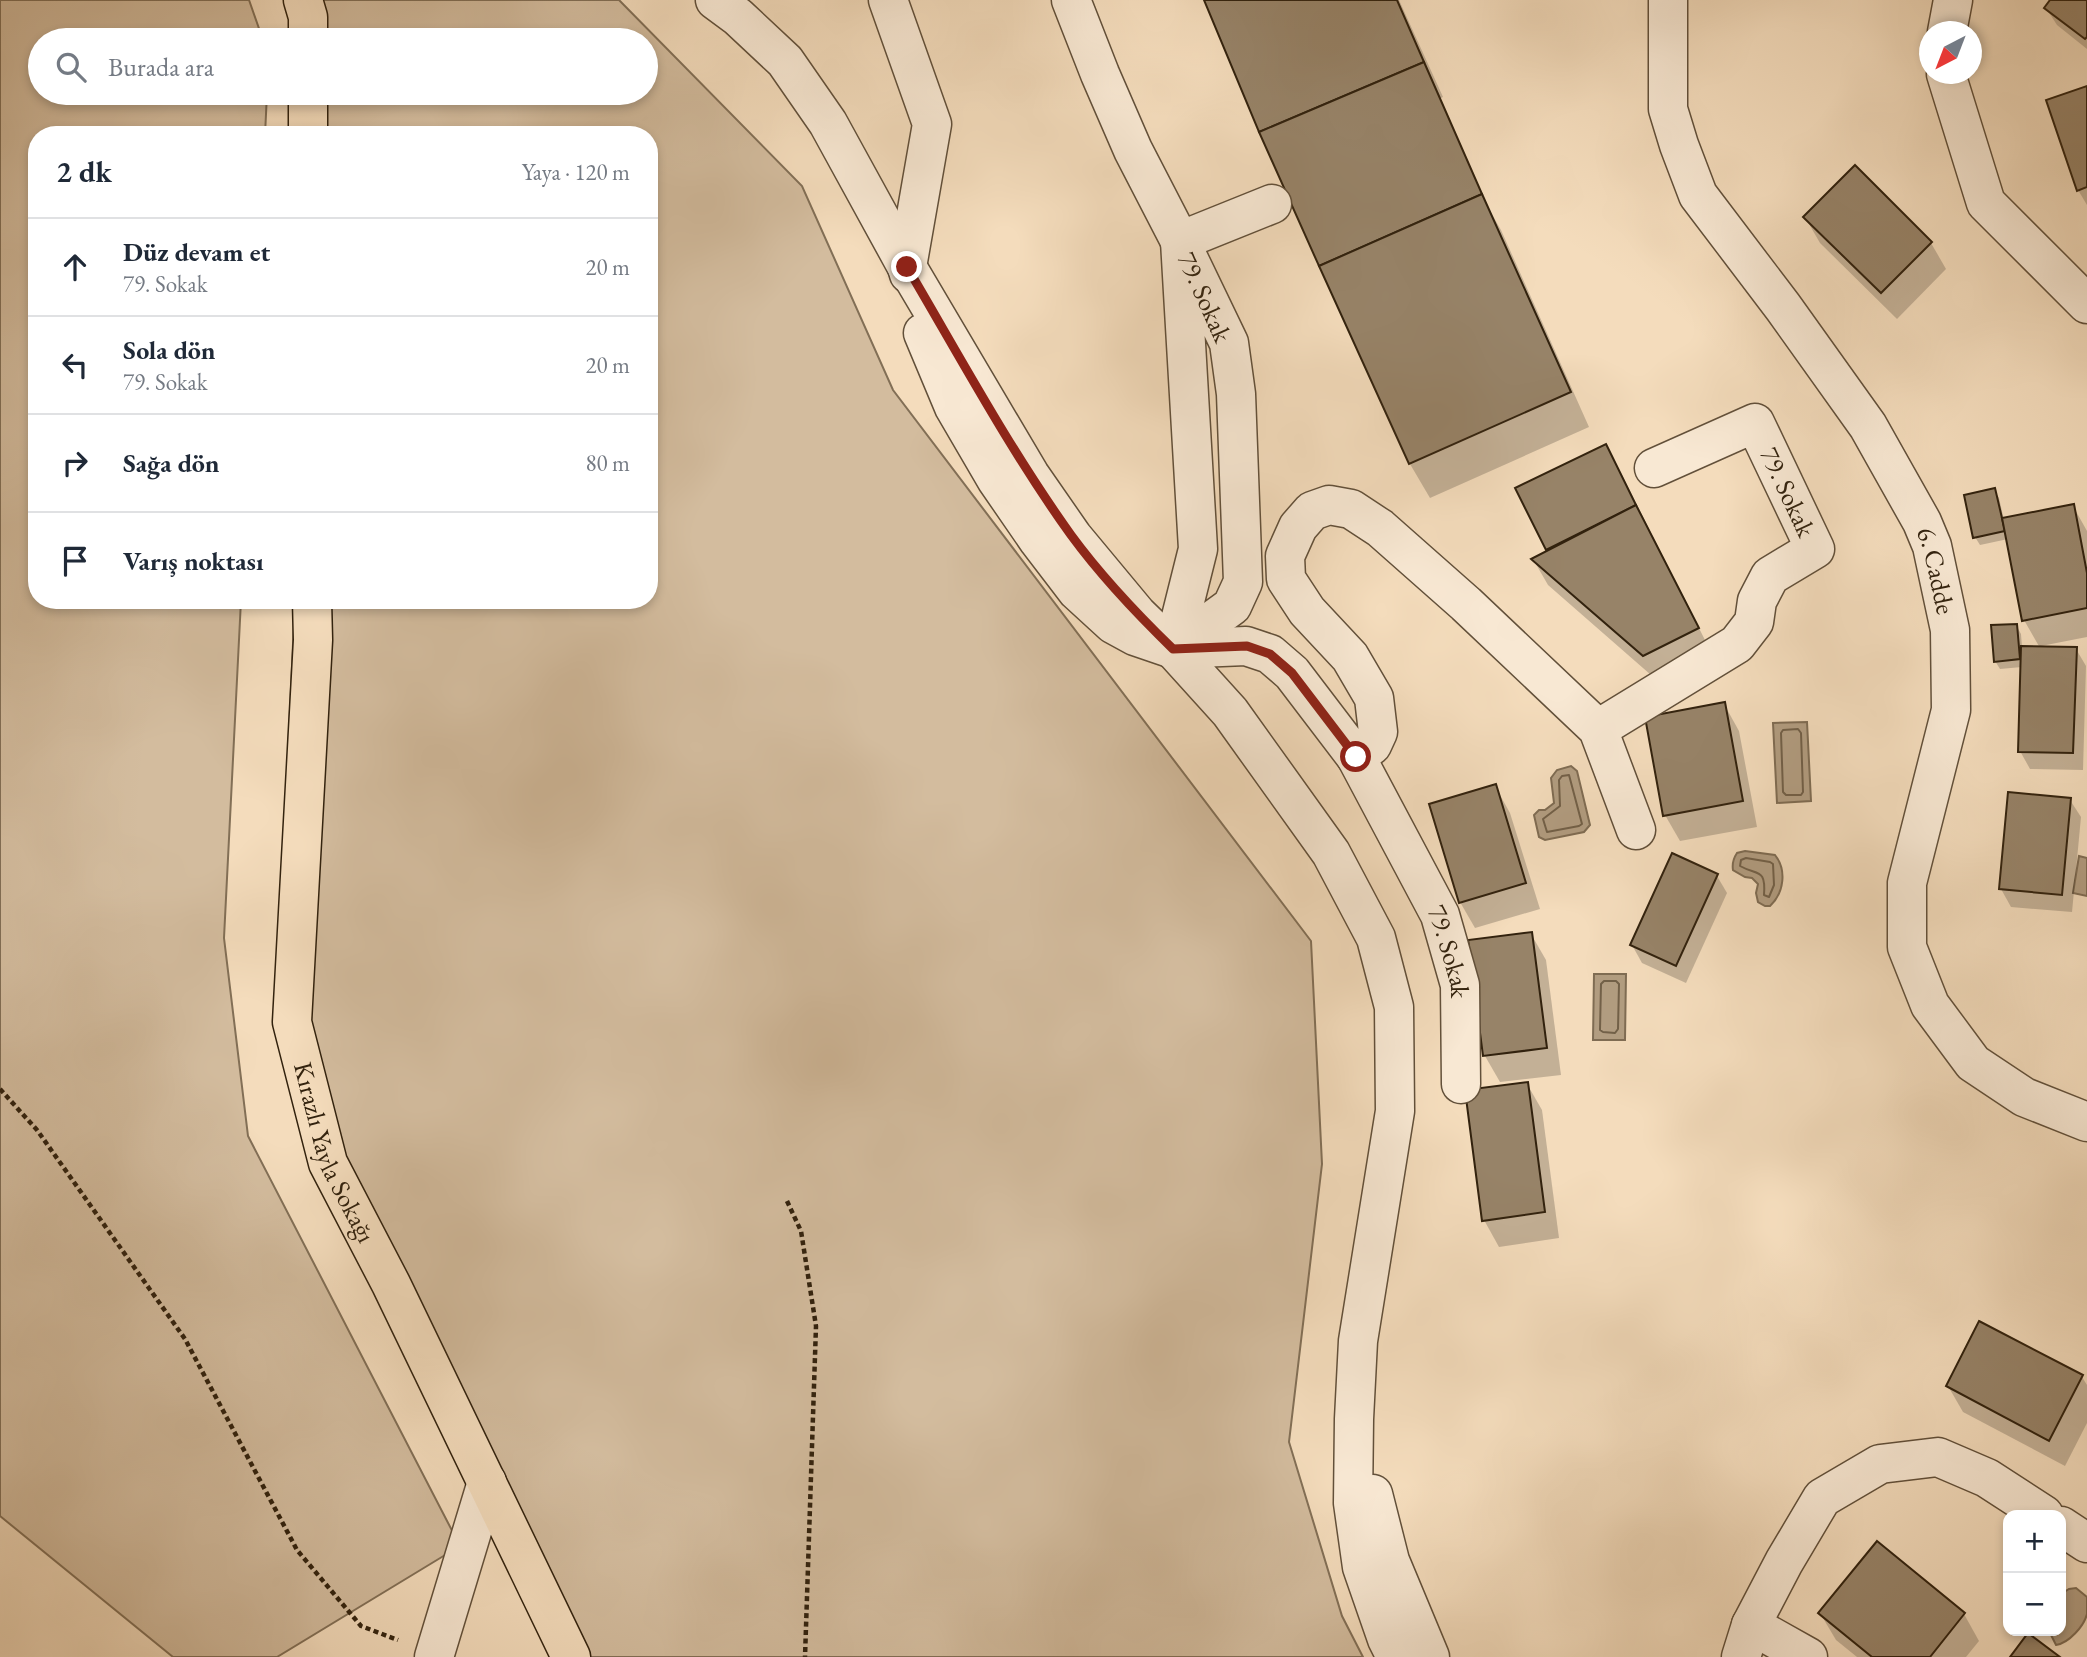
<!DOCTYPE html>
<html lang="tr">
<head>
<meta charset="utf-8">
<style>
  :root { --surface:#fff; --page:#f2f2f3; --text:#1f2937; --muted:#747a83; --line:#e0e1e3 }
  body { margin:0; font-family:"EB Garamond",serif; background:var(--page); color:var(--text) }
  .controls { position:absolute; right:21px; bottom:21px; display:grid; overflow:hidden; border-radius:14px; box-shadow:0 4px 10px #0003 }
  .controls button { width:63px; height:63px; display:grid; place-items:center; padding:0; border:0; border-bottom:2px solid var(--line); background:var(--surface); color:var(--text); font:35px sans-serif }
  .compass { position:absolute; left:1919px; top:21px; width:63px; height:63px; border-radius:50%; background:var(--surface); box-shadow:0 4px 10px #0003; rotate:222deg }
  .stop { position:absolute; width:21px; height:21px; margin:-16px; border:5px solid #8f2418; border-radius:50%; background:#fff }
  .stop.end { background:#8f2418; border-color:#fff; box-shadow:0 2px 7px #0008 }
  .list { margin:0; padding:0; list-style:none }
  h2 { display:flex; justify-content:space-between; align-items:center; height:91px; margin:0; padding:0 28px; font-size:30px }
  h2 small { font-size:23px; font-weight:400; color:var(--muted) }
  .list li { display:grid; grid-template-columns:46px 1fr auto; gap:21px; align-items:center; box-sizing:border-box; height:98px; padding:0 28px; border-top:2px solid var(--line) }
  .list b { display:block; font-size:26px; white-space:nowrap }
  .list p { margin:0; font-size:23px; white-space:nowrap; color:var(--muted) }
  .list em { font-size:23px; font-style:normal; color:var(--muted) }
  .icon { flex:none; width:38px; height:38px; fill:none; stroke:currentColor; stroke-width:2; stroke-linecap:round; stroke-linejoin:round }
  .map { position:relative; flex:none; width:2087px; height:1657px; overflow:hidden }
  .search { position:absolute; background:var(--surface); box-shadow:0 4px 10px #0003; left:28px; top:28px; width:630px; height:77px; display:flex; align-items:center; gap:18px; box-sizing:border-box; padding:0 24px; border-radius:38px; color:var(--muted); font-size:26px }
  .panel { position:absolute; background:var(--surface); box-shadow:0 4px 10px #0003; left:28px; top:126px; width:630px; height:483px; border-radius:28px }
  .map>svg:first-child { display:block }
  .green { fill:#d3bc9e; stroke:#826f56; stroke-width:2 }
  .water { fill:#b29d81; stroke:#7f6c53; stroke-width:2 }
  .shadow { fill:#0003 }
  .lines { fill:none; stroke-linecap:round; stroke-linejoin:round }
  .shore { stroke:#726048; stroke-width:2 }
  .building { fill:#978368; stroke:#32220e; stroke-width:2 }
  .minor-casing { stroke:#62503a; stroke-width:41 }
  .major-casing { stroke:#32220e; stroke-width:41 }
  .path { stroke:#32220e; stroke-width:4.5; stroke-dasharray:5 3.5; stroke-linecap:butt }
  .minor { stroke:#f8e8d3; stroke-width:38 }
  .major { stroke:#f4dcbc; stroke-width:38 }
  .route { stroke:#8f2418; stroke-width:9 }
  .labels { text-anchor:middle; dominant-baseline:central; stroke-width:5; stroke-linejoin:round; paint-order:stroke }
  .street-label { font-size:26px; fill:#32220e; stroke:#f8e8d3 }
</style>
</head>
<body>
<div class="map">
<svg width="2087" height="1657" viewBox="0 0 2087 1657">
  <rect width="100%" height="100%" fill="#f4dcbc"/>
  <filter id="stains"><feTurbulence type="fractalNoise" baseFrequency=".00286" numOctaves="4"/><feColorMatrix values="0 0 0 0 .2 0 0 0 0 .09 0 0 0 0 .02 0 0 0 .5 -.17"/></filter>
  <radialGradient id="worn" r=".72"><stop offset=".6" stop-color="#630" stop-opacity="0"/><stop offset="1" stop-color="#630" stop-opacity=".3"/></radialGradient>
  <!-- green -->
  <g class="green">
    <polygon points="0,0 249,0 263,40 40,40 40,93 267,93 265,135 37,135 37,600 241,600 224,938 248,1136 460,1546 277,1657 173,1657 0,1516"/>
    <polygon points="304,0 619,0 802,186 893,390 1311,941 1322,1164 1289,1442 1342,1616 1363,1657 568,1657 276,1015 295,600 649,600 649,135 315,135 317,93 646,93 646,40 313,40"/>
  </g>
  <!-- water -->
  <g class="water">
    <polygon points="1807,722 1811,801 1777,803 1773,723"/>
    <polygon points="1571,766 1577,771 1590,825 1584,832 1545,840 1539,837 1534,815 1539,810 1545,810 1554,803 1551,778 1557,770"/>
    <path d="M 1745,851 L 1775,855 C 1787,870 1784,893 1770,906 L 1765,906 L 1758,902 L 1756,893 L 1758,884 L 1752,878 L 1745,877 L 1733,870 C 1732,864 1733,859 1737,853 Z"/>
    <polygon points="2079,856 2087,858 2087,896 2073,893"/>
    <polygon points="1594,974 1626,974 1625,1040 1593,1040"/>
    <path d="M 2076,1588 L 2087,1597 C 2087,1602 2087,1609 2087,1614 C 2084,1626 2069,1643 2056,1645 L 2049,1631 L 2061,1631 L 2061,1594 L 2069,1589 Z"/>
  </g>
  <!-- shadow -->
  <g class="shadow">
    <polygon points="1206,0 1399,0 1443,97 1439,99 1486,204 1501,230 1589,427 1430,498 1410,464 1321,265"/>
    <polygon points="2052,0 2087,0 2087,49 2057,25 2046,8"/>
    <polygon points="2087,88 2087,205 2078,190"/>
    <polygon points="1805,217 1931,243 1946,269 1897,319 1820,243"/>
    <polygon points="1605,446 1621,473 1712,654 1659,682 1548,585 1533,559 1548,551 1518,489"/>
    <polygon points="1994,490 1999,498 2004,520 2073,506 2087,531 2087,637 2041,646 2041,648 2076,649 2086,666 2083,770 2030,769 2020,751 2022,667 2000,669 1995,661 2016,625 2021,634 2022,647 2040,648 2024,620 2008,539 1980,545 1975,537"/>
    <polygon points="1724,704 1739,731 1757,827 1680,841 1665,815"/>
    <polygon points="1495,786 1510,813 1540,909 1475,928 1460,902"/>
    <polygon points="2070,800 2081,817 2072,912 2011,907 2001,889"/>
    <polygon points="1717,876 1727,893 1686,983 1642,963 1632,945"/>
    <polygon points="1531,934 1546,960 1561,1075 1500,1082 1485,1056 1470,942"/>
    <polygon points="1527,1084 1542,1110 1559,1238 1499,1247 1484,1220"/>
    <polygon points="1980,1324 2082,1377 2087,1385 2087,1423 2065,1466 1963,1412 1948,1386"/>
    <polygon points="1878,1543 1964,1614 1979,1641 1966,1657 1857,1657 1836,1640 1820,1613"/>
  </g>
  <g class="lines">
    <!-- shore -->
    <g class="shore">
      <polygon points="1798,729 1801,733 1803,792 1801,795 1786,795 1783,792 1781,733 1783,730"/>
      <polygon points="1569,775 1582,824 1579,826 1547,832 1543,819 1560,806 1559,780 1562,776"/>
      <path d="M 1746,858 L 1770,862 L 1773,864 L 1774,885 L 1769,897 L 1764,895 C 1766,868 1758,876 1740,866 L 1741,860 Z"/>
      <polygon points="1604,981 1616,981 1619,984 1618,1029 1615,1033 1603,1032 1600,1030 1601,984"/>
    </g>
  </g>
  <!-- building -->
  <g class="building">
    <polygon points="1204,0 1397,0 1424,62 1259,132"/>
    <polygon points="2050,0 2087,0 2087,37 2085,39 2044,8"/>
    <polygon points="1424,62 1482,194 1319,266 1259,132"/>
    <polygon points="2087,86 2087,187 2077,191 2046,100"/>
    <polygon points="1855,165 1932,242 1881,293 1803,217"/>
    <polygon points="1482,194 1571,392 1409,464 1319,266"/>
    <polygon points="1606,444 1636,505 1546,550 1515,488"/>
    <polygon points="1995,488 2005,531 1973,538 1964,495"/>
    <polygon points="2074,504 2087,573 2087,608 2022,621 2002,518"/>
    <polygon points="1636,505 1699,628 1643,656 1531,559"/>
    <polygon points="2017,624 2020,659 1994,662 1991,625"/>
    <polygon points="2021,646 2077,647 2073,753 2018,752"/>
    <polygon points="1725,702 1743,801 1663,816 1645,717"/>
    <polygon points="1496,784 1526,883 1459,903 1429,804"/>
    <polygon points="2008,792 2071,798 2062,895 1999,889"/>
    <polygon points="1672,853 1718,874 1676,966 1630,945"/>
    <polygon points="1532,932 1547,1048 1483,1056 1468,940"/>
    <polygon points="1528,1082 1545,1212 1482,1221 1465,1090"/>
    <polygon points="1979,1321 2083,1375 2049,1441 1946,1386"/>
    <polygon points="1877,1541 1965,1613 1930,1657 1872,1657 1818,1613"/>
    <polygon points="2028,1633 2060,1657 2010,1657"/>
  </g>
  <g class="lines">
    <defs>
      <g id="minor">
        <polyline points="715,0 738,17 785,61 828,123 907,267 1030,475 1073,537 1137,614 1173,649 1230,712 1331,853 1376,938 1394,1007 1395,1111 1358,1341 1354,1419 1353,1503 1362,1567 1387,1639 1396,1657"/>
        <polyline points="888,0 932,124 907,267 909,274"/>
        <polyline points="1071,0 1100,74 1133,150 1180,241 1272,204"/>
        <path id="s1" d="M 1668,0 L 1668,109 L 1679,145 L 1698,195 L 1783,307 L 1868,426 L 1922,522 L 1932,546 L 1950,630 L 1951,710 L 1907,883 L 1907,947 L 1930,1005 L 1973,1063 L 2024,1097 L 2087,1122"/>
        <polyline points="1947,32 1953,0"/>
        <polyline points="1946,74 1986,203 2087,304"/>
        <polygon points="1180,241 1229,343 1236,394 1243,582 1232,606 1173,649 1198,549"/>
        <polyline points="923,333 954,407 996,479 1038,540 1077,591 1113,624 1135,636 1173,649 1246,646 1270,654 1292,673 1356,757 1372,745 1378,732 1374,698 1350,657 1307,611 1286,579 1285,556 1298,527 1312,511 1329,505 1351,509 1380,528 1466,604 1598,729 1636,830"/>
        <polyline points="1598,729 1737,644 1754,622 1757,601 1770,576 1815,549 1755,423 1654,468"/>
        <path id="s2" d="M 1356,757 L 1440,915 L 1460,985 L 1461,1084"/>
        <polyline points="1373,1494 1390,1561 1430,1657"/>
        <polyline points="2061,1526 2087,1543"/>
        <polyline points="1751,1625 1808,1657"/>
        <polyline points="434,1657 487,1482"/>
        <polyline points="1741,1657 1751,1625 1784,1562 1822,1498 1880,1464 1938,1457 1987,1478 2044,1515"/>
      </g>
      <g id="major">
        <polyline points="303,0 308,17 308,40"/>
        <polyline points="308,93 308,135"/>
        <path id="s3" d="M 312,600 L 313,640 L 292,1022 L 328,1163 L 391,1284 L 571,1657"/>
      </g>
    </defs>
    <!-- minor casing -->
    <use href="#minor" class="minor-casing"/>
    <!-- major casing -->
    <use href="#major" class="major-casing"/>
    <!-- path -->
    <g class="path">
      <polyline points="0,1089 37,1130 185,1339 297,1550 361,1626 398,1640"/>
      <polyline points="787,1201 801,1231 816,1326 805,1657"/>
    </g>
    <!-- minor -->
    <use href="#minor" class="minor"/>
    <!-- major -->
    <use href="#major" class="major"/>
  </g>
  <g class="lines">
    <!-- route -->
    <path class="route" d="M 907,267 C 960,357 1010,450 1071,535 C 1101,576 1137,614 1173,649 L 1247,646 L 1270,654 L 1292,673 L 1356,757"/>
  </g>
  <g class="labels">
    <!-- street labels -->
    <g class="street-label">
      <text transform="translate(1205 297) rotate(66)">79. Sokak</text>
      <text transform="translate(1788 492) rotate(65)">79. Sokak</text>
      <text stroke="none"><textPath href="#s1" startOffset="648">6. Cadde</textPath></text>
      <text stroke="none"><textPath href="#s2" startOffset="217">79. Sokak</textPath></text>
      <text stroke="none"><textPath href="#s3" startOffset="560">Kırazlı Yayla Sokağı</textPath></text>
    </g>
  </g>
  <rect width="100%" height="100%" filter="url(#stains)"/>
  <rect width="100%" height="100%" fill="url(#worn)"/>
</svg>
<div class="controls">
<button>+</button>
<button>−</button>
</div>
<svg class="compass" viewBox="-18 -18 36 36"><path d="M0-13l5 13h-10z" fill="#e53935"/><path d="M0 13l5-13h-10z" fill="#747a83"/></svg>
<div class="stop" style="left:1356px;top:757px"></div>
<div class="stop end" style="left:907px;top:267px"></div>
<div class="search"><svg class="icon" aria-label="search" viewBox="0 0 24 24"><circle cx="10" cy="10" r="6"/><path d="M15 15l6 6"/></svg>Burada ara</div>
<section class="panel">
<h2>2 dk<small>Yaya · 120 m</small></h2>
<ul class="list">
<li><svg class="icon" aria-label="ahead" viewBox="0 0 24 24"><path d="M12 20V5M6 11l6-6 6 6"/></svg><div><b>Düz devam et</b><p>79. Sokak</p></div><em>20 m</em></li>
<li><svg class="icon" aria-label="left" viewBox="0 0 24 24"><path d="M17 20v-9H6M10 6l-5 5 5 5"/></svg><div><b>Sola dön</b><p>79. Sokak</p></div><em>20 m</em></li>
<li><svg class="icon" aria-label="right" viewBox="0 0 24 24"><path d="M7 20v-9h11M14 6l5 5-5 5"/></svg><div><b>Sağa dön</b></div><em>80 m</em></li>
<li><svg class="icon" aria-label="arrive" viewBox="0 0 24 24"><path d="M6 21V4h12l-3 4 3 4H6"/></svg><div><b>Varış noktası</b></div></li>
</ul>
</section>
</div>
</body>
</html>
